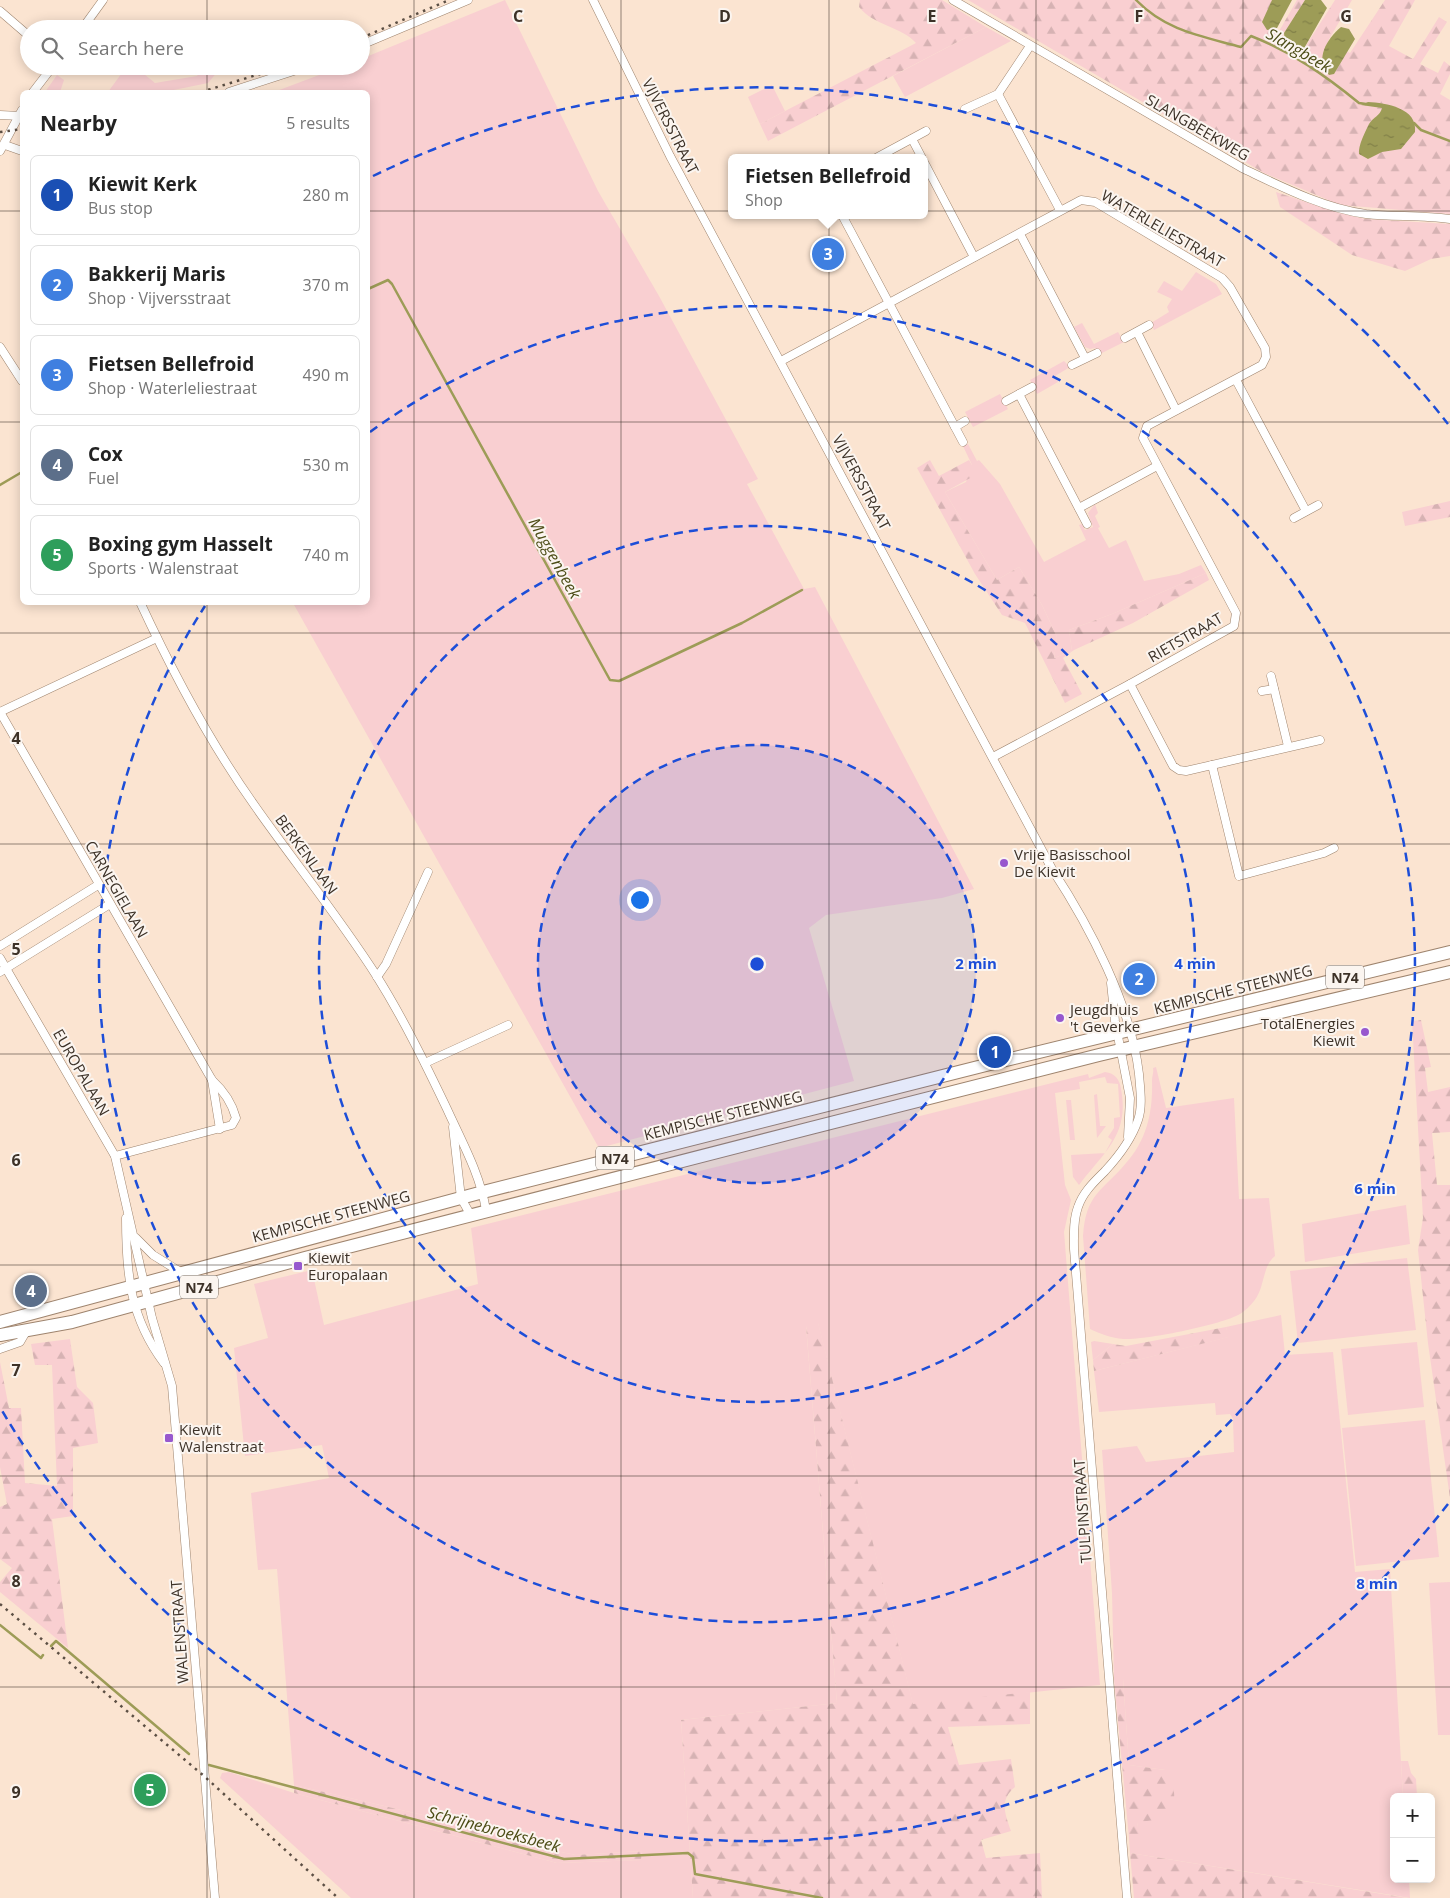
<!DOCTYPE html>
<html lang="en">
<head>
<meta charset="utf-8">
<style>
  :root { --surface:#fff; --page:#f6f6f6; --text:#222; --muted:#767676; --line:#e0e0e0; --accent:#9758ce }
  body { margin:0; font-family:"Open Sans",sans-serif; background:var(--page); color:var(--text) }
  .controls { position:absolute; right:15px; bottom:15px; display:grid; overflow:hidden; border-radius:8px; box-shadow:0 2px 12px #0003 }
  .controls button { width:45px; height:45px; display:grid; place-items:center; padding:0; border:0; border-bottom:1px solid var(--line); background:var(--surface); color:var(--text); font:25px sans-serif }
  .you { position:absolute; left:639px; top:899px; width:18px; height:18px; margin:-12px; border:4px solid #fff; border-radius:50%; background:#1a73e8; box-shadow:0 0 0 8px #1a73e833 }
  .badge { display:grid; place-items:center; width:32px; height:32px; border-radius:50%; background:var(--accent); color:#fff; font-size:16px; font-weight:700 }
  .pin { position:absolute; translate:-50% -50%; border:2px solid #fff; box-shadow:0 1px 5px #0006 }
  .popup { position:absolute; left:728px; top:154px; width:200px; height:65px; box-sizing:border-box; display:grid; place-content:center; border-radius:8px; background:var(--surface); filter:drop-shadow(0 1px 4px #0005); font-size:16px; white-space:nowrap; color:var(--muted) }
  .popup b { font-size:19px; color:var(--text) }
  .popup::after { content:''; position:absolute; left:50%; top:100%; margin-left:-10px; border:10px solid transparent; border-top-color:var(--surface) }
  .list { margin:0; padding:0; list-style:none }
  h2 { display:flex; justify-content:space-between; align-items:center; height:65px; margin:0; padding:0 20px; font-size:21px }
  h2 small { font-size:16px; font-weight:400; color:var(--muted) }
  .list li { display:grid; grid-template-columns:32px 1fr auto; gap:15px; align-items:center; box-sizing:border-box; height:80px; margin:0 10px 10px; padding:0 10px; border:1px solid var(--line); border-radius:8px }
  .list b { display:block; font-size:19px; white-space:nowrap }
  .list p { margin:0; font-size:16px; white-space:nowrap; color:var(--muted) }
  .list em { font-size:16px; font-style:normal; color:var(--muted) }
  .icon { flex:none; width:28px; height:28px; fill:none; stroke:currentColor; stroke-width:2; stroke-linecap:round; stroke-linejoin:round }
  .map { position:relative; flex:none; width:1450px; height:1898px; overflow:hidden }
  .search { position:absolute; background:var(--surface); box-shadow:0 2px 12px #0003; left:20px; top:20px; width:350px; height:55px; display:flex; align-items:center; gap:12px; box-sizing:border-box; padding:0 18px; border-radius:28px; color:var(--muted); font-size:19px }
  .panel { position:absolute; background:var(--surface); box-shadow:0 2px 12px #0003; left:20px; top:90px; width:350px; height:515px; border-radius:8px }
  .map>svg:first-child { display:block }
  .grass { fill:#f9cfd1 }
  .forest { fill:url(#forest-firs) }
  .water { fill:url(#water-ripples) }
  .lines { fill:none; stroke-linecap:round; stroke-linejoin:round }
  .stream { stroke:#9d9c57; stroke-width:2.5 }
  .street-casing { stroke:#9e846e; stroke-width:9 }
  .primary-casing { stroke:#9e846e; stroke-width:14 }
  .street { stroke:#fff; stroke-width:8 }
  .primary { stroke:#fff; stroke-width:12 }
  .rail { stroke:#5c4f44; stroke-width:2.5; stroke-dasharray:2.5 5; stroke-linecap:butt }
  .grid { fill:none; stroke:#3d3228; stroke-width:1; stroke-opacity:0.55 }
  .ring { fill:none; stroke:#1d4ed8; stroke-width:2.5; stroke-dasharray:9 6 }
  .poi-dot { fill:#9758ce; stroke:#fbf5f0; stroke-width:2 }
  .labels { text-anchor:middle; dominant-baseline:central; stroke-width:4; stroke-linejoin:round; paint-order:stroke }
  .shield { fill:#fbf5f0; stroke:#766c64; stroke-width:1 }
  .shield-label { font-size:14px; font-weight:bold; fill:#3d3228 }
  .street-label { font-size:15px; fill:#3d3228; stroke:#fbf5f0 }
  .poi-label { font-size:15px; fill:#3d3228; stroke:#fbf5f0; text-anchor:start }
  .water-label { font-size:16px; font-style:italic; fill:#4c4c16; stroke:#fbf5f0 }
  .grid-label { font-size:16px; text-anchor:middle; font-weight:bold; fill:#3d3228; stroke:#fbf5f0; stroke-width:4; stroke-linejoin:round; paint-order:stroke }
  .centre { fill:#1d4ed8; stroke:#fbf5f0; stroke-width:2.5 }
  .ring-label { font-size:15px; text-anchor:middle; font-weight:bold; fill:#1d4ed8; stroke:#fbf5f0; stroke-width:4; stroke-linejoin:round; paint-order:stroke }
</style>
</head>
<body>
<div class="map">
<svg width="1450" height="1898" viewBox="0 0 1450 1898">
  <defs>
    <pattern id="forest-firs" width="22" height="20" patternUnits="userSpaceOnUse" patternTransform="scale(1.25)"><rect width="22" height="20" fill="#f9cfd1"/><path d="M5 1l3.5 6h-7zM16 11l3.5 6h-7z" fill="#d6b2b3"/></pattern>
    <pattern id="water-ripples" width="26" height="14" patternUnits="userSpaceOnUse" patternTransform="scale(1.25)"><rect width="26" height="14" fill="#9d9c57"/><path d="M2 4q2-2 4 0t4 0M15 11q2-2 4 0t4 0" fill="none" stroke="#818048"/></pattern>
  </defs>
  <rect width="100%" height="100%" fill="#fbe4d1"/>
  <!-- grass -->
  <g class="grass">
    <polygon points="505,0 598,191 659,296 758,479 747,484 804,589 815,587 974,889 942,898 826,915 809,928 854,1081 599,1148 293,603 368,602 368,92 274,92 343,66 361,66 361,59"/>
    <polygon points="986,27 1011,41 905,97 893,76"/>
    <polygon points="127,66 134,66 155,83 197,76 204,66 214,66 218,71 208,83 164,92 108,92"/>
    <polygon points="57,75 64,80 60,92 45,92"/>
    <polygon points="772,85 785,111 760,124 748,97"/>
    <polygon points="1196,272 1216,284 1222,294 1154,330 1151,323 1169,312 1167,307 1172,299 1157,292 1164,281 1182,291"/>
    <polygon points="1082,323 1094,344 1118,332 1124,342 1100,354 1095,348 1090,349 1085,347 1074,327"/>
    <polygon points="1064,361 1070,367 1055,376 1058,382 1037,394 1030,380"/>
    <polygon points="1000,394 1008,409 973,427 965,412"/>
    <polygon points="968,444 977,461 979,460 1000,484 1044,562 1086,540 1079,525 1082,524 1085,530 1093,527 1088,513 1095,504 1098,513 1095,516 1100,527 1098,528 1109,548 1126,540 1144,581 1179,574 1201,565 1206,573 1112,614 1069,630 1072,651 1054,658 1057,637 1042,605 1019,567 997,580 945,492 966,482 972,465 963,446"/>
    <path d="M 1156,1067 L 1166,1108 L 1234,1098 L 1239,1199 L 1269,1198 L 1275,1256 C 1262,1266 1265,1288 1254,1301 C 1251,1305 1245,1311 1240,1314 C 1221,1325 1146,1340 1123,1339 C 1112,1338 1100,1334 1090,1329 L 1083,1236 C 1086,1193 1102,1192 1126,1163 C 1147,1140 1153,1111 1152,1081 C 1152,1075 1154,1073 1153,1068 Z"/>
    <path d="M 1105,1072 C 1115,1073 1120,1080 1121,1089 C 1130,1135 1103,1153 1079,1185 L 1073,1177 L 1071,1155 L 1105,1153 L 1112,1140 L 1108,1137 L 1114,1128 L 1114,1118 L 1120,1117 L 1118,1084 L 1107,1083 L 1105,1077 L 1079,1082 L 1080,1089 L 1055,1093 L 1065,1185 L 1071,1200 L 1064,1232 L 1100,1685 L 913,1705 L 818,1323 L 806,1326 L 837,1703 L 681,1720 L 693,1898 L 351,1898 L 220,1778 L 222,1773 L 229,1772 L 294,1793 L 557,1863 L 641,1860 L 642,1851 L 576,1855 L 500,1840 L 500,1833 L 294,1785 L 277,1569 L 258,1570 L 251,1493 L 329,1478 L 322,1445 L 245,1456 L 234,1348 L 268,1338 L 254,1284 L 312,1270 L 324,1325 L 478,1284 L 471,1228 L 1052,1083 L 1088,1074 L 1089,1078 Z"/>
    <polygon points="1097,1094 1100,1126 1106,1126 1097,1138 1094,1095"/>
    <polygon points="1066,1100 1071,1100 1075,1140 1070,1140"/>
    <polygon points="1406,1205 1410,1244 1305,1262 1302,1224"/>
    <polygon points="1407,1258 1416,1330 1298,1343 1290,1271"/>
    <polygon points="1281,1315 1285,1355 1333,1352 1355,1572 1390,1569 1403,1797 1394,1797 1394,1879 1409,1879 1410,1898 1130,1853 1129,1838 1139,1838 1137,1822 1165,1770 1129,1765 1123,1679 1114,1679 1112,1593 1102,1450 1137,1446 1146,1462 1234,1452 1233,1419 1230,1414 1216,1415 1215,1403 1099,1412 1094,1371 1228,1337 1226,1327"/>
    <polygon points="1094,1341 1113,1344 1093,1360 1091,1342"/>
    <polygon points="1417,1342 1424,1407 1348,1415 1341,1349"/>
    <polygon points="1425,1420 1439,1557 1356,1566 1342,1428"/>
    <polygon points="1450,1582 1450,1735 1438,1735 1429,1583"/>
  </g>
  <!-- forest -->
  <g class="forest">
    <path d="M 860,0 L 942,0 L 986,27 L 768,141 L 760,124 L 916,43 C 901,26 874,26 859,7 Z"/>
    <polygon points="968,0 1274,0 1262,22 1278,33 1297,0 1305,0 1281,39 1302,52 1335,0 1352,0 1328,41 1350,53 1385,0 1415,0 1389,46 1413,59 1439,17 1447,22 1420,64 1438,73 1444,61 1450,66 1450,74 1440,94 1450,100 1450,214 1340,205 1264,173"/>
    <polygon points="1276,192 1336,212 1365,219 1450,224 1450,256 1431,259 1405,271 1352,255 1280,207"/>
    <polygon points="930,460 939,476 969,460 972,465 972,477 945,492 997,580 1019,567 1042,605 1057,637 1054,658 1072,651 1069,630 1112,614 1206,573 1209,580 1133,623 1074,650 1063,658 1082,694 1065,703 1025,623 1002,615 975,574 917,468"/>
    <polygon points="1450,501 1450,517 1405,526 1402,512"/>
    <polygon points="1421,1020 1431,1067 1425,1068 1428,1092 1450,1087 1450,1132 1432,1133 1437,1185 1450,1185 1450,1498 1428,1343 1418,1250 1423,1218 1412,1021"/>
    <path d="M 818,1322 L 913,1704 L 1030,1692 L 1030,1724 L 948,1727 L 959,1765 L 1011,1759 L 1015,1787 C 999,1800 1005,1814 1011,1831 L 981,1840 L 986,1858 L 1040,1853 L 1042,1898 L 693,1898 L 681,1720 L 837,1703 L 806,1325 Z"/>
    <polygon points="1226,1327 1229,1337 1094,1371 1093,1360 1113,1344 1126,1346"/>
    <polygon points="70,1339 77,1387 93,1403 98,1443 73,1448 73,1516 52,1519 68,1648 0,1592 0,1582 12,1568 0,1559 0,1507 7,1504 0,1467 0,1362 9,1408 21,1408 25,1483 57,1486 52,1365 35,1365 31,1344"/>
    <path d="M 1114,1679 L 1123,1679 L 1129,1765 L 1165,1770 C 1177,1787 1180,1809 1157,1819 C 1151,1821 1143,1821 1137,1822 L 1140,1838 L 1129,1838 Z"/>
    <polygon points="1401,1761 1408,1761 1411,1773 1416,1779 1417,1797 1403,1797"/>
    <polygon points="294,1785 500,1833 500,1840 576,1855 642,1851 641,1860 557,1863 294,1793"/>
    <polygon points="1130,1853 1407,1898 1134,1898"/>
  </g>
  <!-- water -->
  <g class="water">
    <polygon points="1272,0 1292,0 1277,28 1267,30 1262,22"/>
    <path d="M 1305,0 L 1321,0 L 1327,8 L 1302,52 C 1293,47 1284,43 1284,33 Z"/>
    <path d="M 1341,27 L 1349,29 L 1355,39 L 1334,74 L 1329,75 C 1314,59 1327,39 1341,27 Z"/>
    <path d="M 1368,102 C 1386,103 1418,108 1415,132 L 1401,149 L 1382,152 L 1368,159 L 1359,154 C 1358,146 1365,132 1369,124 C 1373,117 1380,116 1382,108 L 1361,105 Z"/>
  </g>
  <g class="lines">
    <!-- stream -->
    <g class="stream">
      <path d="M 1136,0 C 1166,31 1201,36 1241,47 L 1251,36 C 1292,52 1326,76 1359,103 L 1366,104"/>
      <polyline points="1414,123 1421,130 1450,141"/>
      <polyline points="368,289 388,280 392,284 610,680 619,681 742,623 802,590"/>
      <polyline points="0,485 22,472"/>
      <polyline points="0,1625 41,1658 43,1655"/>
      <polyline points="51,1646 56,1641 189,1754"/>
      <polyline points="209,1765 564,1859 688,1853 693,1857 695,1874 822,1898"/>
    </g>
    <defs>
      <g id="street">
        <path d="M 593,0 L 670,156 L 1052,869 C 1090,927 1131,1005 1139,1074 C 1140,1088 1143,1106 1138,1120 C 1132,1138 1118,1157 1105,1171 C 1094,1182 1083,1192 1078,1207 C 1073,1220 1074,1235 1074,1249 L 1127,1898"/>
        <path d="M 953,0 L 1244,169 C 1282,187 1323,208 1366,214 C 1394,217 1422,215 1450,219"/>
        <polyline points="0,11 29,36"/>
        <polyline points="82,29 103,0"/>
        <polyline points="361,45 468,0"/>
        <polyline points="33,92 53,66"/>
        <polyline points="229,92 309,66"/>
        <polyline points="998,94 1060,210"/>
        <polyline points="965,109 998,94 1030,46"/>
        <polyline points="0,115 20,116"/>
        <polyline points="912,139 922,158"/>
        <polyline points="5,145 22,151"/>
        <polyline points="0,151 22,110"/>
        <polyline points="876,158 926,131"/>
        <polyline points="924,162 974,257"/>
        <polyline points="842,215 963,442"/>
        <polyline points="1020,234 1085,358"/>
        <polyline points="1137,332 1176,410"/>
        <polyline points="1125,338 1149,325"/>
        <polyline points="0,347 22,381"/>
        <polyline points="781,361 1081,200 1095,202 1222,278 1230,287 1265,348 1266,357 1262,365 1147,426 1143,438 1236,613 1234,626 1130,684 993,757"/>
        <polyline points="1072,365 1097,353"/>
        <polyline points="1236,380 1306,511"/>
        <polyline points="1019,394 1087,524"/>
        <polyline points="1006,401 1032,387"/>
        <polyline points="955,427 965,421"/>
        <polyline points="1079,508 1157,466"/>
        <polyline points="1294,518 1318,505"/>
        <path d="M 140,602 C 173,673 210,743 255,806 C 295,863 339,917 376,975 C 403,1018 425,1063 447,1109 C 462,1142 480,1174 486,1210"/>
        <polyline points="1271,676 1288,746"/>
        <polyline points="1130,684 1173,766 1179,770 1186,771 1320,740"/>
        <polyline points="1262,691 1274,689"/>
        <path d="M 0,712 L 212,1080 C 224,1091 232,1103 236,1118 L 232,1125 L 115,1156"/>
        <polyline points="0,712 157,638"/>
        <polyline points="1212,765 1239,876 1324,853 1334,848"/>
        <polyline points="0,946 98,885"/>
        <polyline points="0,958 115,1156 152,1318 172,1386 215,1898"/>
        <polyline points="0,972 110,904"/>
        <polyline points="377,977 386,964 428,872"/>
        <polyline points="1111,983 1115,1021 1130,1098 1128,1137"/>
        <polyline points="425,1063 508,1025"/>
        <polyline points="212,1080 220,1129"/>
        <polyline points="453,1127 461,1198 470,1214"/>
        <path d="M 126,1218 C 126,1274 130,1318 164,1363"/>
        <polyline points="136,1238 153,1255 182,1273"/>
        <polyline points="0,1349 20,1342 27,1330"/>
      </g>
      <g id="primary">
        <polyline points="0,1322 483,1192 998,1062 1450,952"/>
        <polyline points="0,1335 72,1322 305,1258 811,1128 1099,1055 1450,972"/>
      </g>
    </defs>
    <!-- street casing -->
    <use href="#street" class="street-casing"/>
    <!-- primary casing -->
    <use href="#primary" class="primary-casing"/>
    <!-- street -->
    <use href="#street" class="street"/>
    <!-- primary -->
    <use href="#primary" class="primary"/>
    <!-- rail -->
    <g class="rail">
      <polyline points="361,38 449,0"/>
      <polyline points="201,92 286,66"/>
      <polyline points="0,132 22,129"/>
      <polyline points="0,1604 204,1776 338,1898"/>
    </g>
  </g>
  <!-- grid -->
  <path class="grid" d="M 207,0 L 207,29M 414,0 L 414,1898M 621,0 L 621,1898M 829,0 L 829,1898M 1036,0 L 1036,1898M 1243,0 L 1243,1898M 207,66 L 207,92M 0,211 L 22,211M 368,211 L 1450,211M 0,422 L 22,422M 368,422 L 1450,422M 207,602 L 207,1898M 0,633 L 1450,633M 0,844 L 1450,844M 0,1054 L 1450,1054M 0,1265 L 1450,1265M 0,1476 L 1450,1476M 0,1687 L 1450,1687"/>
  <!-- distance rings -->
  <circle cx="757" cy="964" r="219" fill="#1d4ed8" fill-opacity=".12"/>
  <g class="ring">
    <circle cx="757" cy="964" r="219"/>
    <circle cx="757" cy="964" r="438"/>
    <path d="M370 432A658 658 0 1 1 205 606"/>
    <path d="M1448 1504A877 877 0 0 1 1 1409M373 176A877 877 0 0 1 1448 424"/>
  </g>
  <!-- markers -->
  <g class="poi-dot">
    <circle cx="1004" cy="863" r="5"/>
    <circle cx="1060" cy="1018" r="5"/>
    <circle cx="1365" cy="1032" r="5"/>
    <rect x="293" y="1261" width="10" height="10" rx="2.5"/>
    <rect x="164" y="1433" width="10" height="10" rx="2.5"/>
  </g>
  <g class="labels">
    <!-- shield labels -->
    <g class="shield">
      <rect x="1326" y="965.5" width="38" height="23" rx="4"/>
      <rect x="596" y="1146.5" width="38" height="23" rx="4"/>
      <rect x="180" y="1275.5" width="38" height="23" rx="4"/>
    </g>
    <g class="shield-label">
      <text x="1345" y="977">N74</text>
      <text x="615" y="1158">N74</text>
      <text x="199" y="1287">N74</text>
    </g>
    <!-- street labels -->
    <g class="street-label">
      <text transform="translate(671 126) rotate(63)">VIJVERSSTRAAT</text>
      <text transform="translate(1198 127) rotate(30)">SLANGBEEKWEG</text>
      <text transform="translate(1163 228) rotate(30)">WATERLELIESTRAAT</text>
      <text transform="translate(862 482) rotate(62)">VIJVERSSTRAAT</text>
      <text transform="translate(1185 637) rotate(-30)">RIETSTRAAT</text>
      <text transform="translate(307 854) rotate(54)">BERKENLAAN</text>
      <text transform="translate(117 889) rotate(60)">CARNEGIELAAN</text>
      <text transform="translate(1233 989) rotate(-14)">KEMPISCHE STEENWEG</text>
      <text transform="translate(82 1072) rotate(60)">EUROPALAAN</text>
      <text transform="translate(723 1115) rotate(-14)">KEMPISCHE STEENWEG</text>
      <text transform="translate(331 1216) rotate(-15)">KEMPISCHE STEENWEG</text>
      <text transform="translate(1082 1511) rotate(-94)">TULPINSTRAAT</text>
      <text transform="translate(179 1632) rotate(-94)">WALENSTRAAT</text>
    </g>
    <!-- poi labels -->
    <g class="poi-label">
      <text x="1014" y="854">Vrije Basisschool<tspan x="1014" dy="17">De Kievit</tspan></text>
      <text x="1070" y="1009">Jeugdhuis<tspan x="1070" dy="17">'t Geverke</tspan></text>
      <text x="1355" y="1023" text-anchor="end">TotalEnergies<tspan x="1355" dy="17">Kiewit</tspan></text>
      <text x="308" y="1257">Kiewit<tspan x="308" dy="17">Europalaan</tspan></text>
      <text x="179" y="1429">Kiewit<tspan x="179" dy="17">Walenstraat</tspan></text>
    </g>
    <!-- water labels -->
    <g class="water-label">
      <text transform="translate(1299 50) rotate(30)">Slangbeek</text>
      <text transform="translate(555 558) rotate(61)">Muggenbeek</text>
      <text transform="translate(494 1829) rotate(15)">Schrijnebroeksbeek</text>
    </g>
  </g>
  <g class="grid-label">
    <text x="518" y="22">C</text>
    <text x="725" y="22">D</text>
    <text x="932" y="22">E</text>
    <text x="1139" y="22">F</text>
    <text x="1346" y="22">G</text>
    <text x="16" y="744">4</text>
    <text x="16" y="955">5</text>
    <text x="16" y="1166">6</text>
    <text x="16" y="1376">7</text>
    <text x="16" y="1587">8</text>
    <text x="16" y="1798">9</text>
  </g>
  <circle cx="757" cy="964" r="8" class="centre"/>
  <g class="ring-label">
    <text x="976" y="969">2 min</text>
    <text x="1195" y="969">4 min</text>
    <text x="1375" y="1194">6 min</text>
    <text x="1377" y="1589">8 min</text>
  </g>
</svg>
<div class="controls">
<button>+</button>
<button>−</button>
</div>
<div class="you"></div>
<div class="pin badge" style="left:995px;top:1052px;background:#1a4fb4">1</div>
<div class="pin badge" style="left:1139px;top:979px;background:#3f7fe0">2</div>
<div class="pin badge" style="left:828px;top:254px;background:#3f7fe0">3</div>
<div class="popup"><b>Fietsen Bellefroid</b>Shop</div>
<div class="pin badge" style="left:31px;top:1291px;background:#5c6f8a">4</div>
<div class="pin badge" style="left:150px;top:1790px;background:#2e9e5b">5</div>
<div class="search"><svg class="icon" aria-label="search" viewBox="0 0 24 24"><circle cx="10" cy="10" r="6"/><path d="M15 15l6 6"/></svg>Search here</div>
<section class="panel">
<h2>Nearby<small>5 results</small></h2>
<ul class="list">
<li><span class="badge" style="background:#1a4fb4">1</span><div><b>Kiewit Kerk</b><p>Bus stop</p></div><em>280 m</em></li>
<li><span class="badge" style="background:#3f7fe0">2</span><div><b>Bakkerij Maris</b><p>Shop · Vijversstraat</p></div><em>370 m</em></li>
<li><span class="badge" style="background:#3f7fe0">3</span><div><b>Fietsen Bellefroid</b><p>Shop · Waterleliestraat</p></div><em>490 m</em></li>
<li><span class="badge" style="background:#5c6f8a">4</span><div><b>Cox</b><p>Fuel</p></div><em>530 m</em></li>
<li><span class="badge" style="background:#2e9e5b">5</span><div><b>Boxing gym Hasselt</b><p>Sports · Walenstraat</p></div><em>740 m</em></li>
</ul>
</section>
</div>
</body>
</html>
